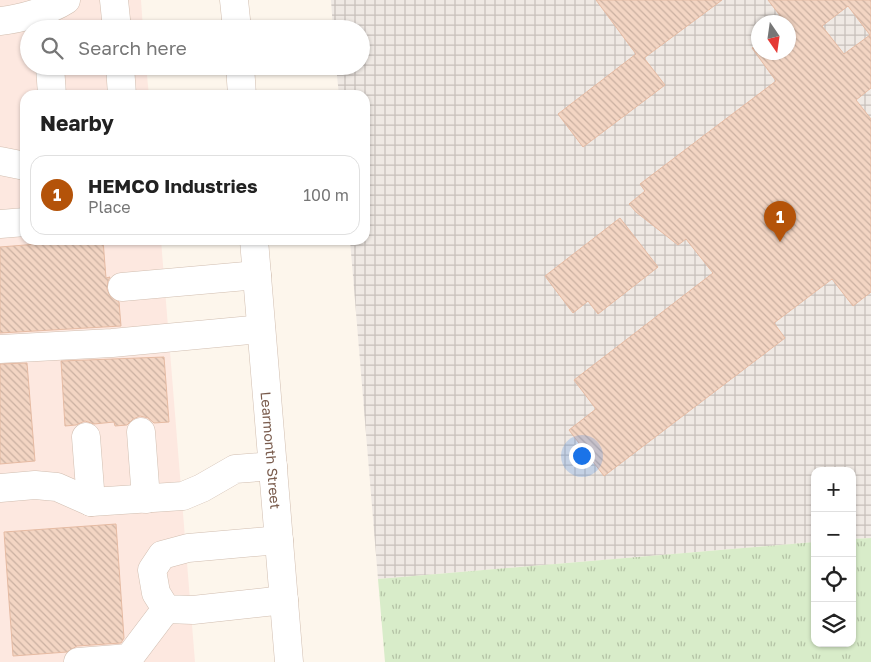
<!DOCTYPE html>
<html lang="en">
<head>
<meta charset="utf-8">
<style>
  :root { --surface:#fff; --page:#f6f6f6; --text:#222; --muted:#767676; --line:#e0e0e0; --accent:#b45309 }
  body { margin:0; font-family:"Golos Text",sans-serif; background:var(--page); color:var(--text) }
  .controls { position:absolute; right:15px; bottom:15px; display:grid; overflow:hidden; border-radius:10px; box-shadow:0 1px 4px #0004 }
  .controls button { width:45px; height:45px; display:grid; place-items:center; padding:0; border:0; border-bottom:1px solid var(--line); background:var(--surface); color:var(--text); font:25px sans-serif }
  .compass { position:absolute; left:751px; top:15px; width:45px; height:45px; border-radius:50%; background:var(--surface); box-shadow:0 1px 4px #0004; rotate:167deg }
  .you { position:absolute; left:581px; top:455px; width:18px; height:18px; margin:-12px; border:4px solid #fff; border-radius:50%; background:#1a73e8; box-shadow:0 0 0 8px #1a73e833 }
  .badge { display:grid; place-items:center; width:32px; height:32px; border-radius:50%; background:var(--accent); color:#fff; font-size:16px; font-weight:700 }
  .pin { position:absolute; translate:-50% -41px; filter:drop-shadow(0 1px 2px #0008) }
  .pin::after { content:''; position:absolute; top:26px; width:18px; height:15px; background:inherit; clip-path:polygon(0 0,100% 0,50% 100%) }
  .list { margin:0; padding:0; list-style:none }
  h2 { display:flex; justify-content:space-between; align-items:center; height:65px; margin:0; padding:0 20px; font-size:21px }
  h2 small { font-size:16px; font-weight:400; color:var(--muted) }
  .list li { display:grid; grid-template-columns:32px 1fr auto; gap:15px; align-items:center; box-sizing:border-box; height:80px; margin:0 10px 10px; padding:0 10px; border:1px solid var(--line); border-radius:15px }
  .list b { display:block; font-size:19px; white-space:nowrap }
  .list p { margin:0; font-size:16px; white-space:nowrap; color:var(--muted) }
  .list em { font-size:16px; font-style:normal; color:var(--muted) }
  .icon { flex:none; width:28px; height:28px; fill:none; stroke:currentColor; stroke-width:2; stroke-linecap:round; stroke-linejoin:round }
  .map { position:relative; flex:none; width:871px; height:662px; overflow:hidden }
  .search { position:absolute; background:var(--surface); box-shadow:0 1px 4px #0004; left:20px; top:20px; width:350px; height:55px; display:flex; align-items:center; gap:12px; box-sizing:border-box; padding:0 18px; border-radius:28px; color:var(--muted); font-size:19px }
  .panel { position:absolute; background:var(--surface); box-shadow:0 1px 4px #0004; left:20px; top:90px; width:350px; height:155px; border-radius:15px }
  .map>svg:first-child { display:block }
  .commercial { fill:#fde8e0 }
  .industrial { fill:url(#industrial-grid); fill-rule:evenodd }
  .grass { fill:url(#grass-tufts) }
  .building { fill:url(#building-back-hatch); stroke:#e6bba3; fill-rule:evenodd }
  .lines { fill:none; stroke-linecap:round; stroke-linejoin:round }
  .minor-casing { stroke:#d1beb0; stroke-width:29 }
  .minor { stroke:#fff; stroke-width:28 }
  .labels { text-anchor:middle; dominant-baseline:central; stroke-width:4; stroke-linejoin:round; paint-order:stroke }
  .street-label { font-size:14px; fill:#7a5c4d; stroke:#fffaf3 }
</style>
</head>
<body>
<div class="map">
<svg width="871" height="662" viewBox="0 0 871 662">
  <defs>
    <pattern id="industrial-grid" width="8" height="8" patternUnits="userSpaceOnUse" patternTransform="scale(1.25)"><rect width="8" height="8" fill="#efe9e4"/><path d="M0 4h8M4 0v8" fill="none" stroke="#c7c0bb"/></pattern>
    <pattern id="grass-tufts" width="24" height="20" patternUnits="userSpaceOnUse" patternTransform="scale(1.25)"><rect width="24" height="20" fill="#d8ecc9"/><path d="M3 7l-1-3M5 7V3M7 7l1-3M15 17l-1-3M17 17v-4M19 17l1-3" fill="none" stroke="#b4c2a5"/></pattern>
    <pattern id="building-back-hatch" width="6" height="6" patternUnits="userSpaceOnUse" patternTransform="scale(1.25)"><rect width="6" height="6" fill="#f3d5c3"/><path d="M-1 5l2 2M0 0l6 6M5-1l2 2" fill="none" stroke="#cab0a1"/></pattern>
  </defs>
  <rect width="100%" height="100%" fill="#fdf6ec"/>
  <!-- commercial -->
  <polygon class="commercial" points="0,0 141,0 143,29 29,29 29,66 146,66 149,95 25,95 25,240 161,240 195,662 0,662"/>
  <!-- industrial -->
  <path class="industrial" d="M 331,0 L 871,0 L 871,538 L 852,539 L 852,471 L 815,471 L 815,542 L 378,579 L 350,240 L 365,240 L 365,95 L 339,95 L 336,66 L 361,66 L 361,29 L 333,29 ZM 758,22 L 788,22 L 788,52 L 758,52 Z"/>
  <!-- grass -->
  <polygon class="grass" points="871,538 871,662 385,662 378,579 815,542 815,643 852,643 852,539"/>
  <!-- building -->
  <g class="building">
    <polygon points="596,0 722,0 644,58 665,85 583,147 558,114 636,54"/>
    <path d="M 768,0 L 871,0 L 871,88 L 856,100 L 871,119 L 871,292 L 853,306 L 832,279 L 774,323 L 785,338 L 604,476 L 569,430 L 596,409 L 574,380 L 713,273 L 686,239 L 678,245 L 636,212 L 629,204 L 645,191 L 640,184 L 776,81 L 752,48 L 758,43 L 758,52 L 788,52 L 788,22 L 785,22 ZM 848,6 L 870,35 L 844,54 L 822,26 Z"/>
    <polygon points="620,218 658,267 598,314 588,301 573,313 545,276"/>
    <polygon points="88,240 103,240 106,278 110,277 108,281 107,289 110,296 119,302 121,326 0,333 0,247"/>
    <polygon points="164,357 169,422 154,423 148,418 140,416 133,419 127,425 115,426 114,422 94,424 85,421 76,425 65,426 61,361"/>
    <polygon points="27,363 35,461 0,464 0,364"/>
    <polygon points="116,524 124,638 121,643 77,646 67,652 13,656 4,532"/>
  </g>
  <g class="lines">
    <defs>
      <g id="minor">
        <polyline points="114,0 117,29"/>
        <polyline points="234,0 237,29"/>
        <path d="M 0,21 C 20,19 49,11 66,0"/>
        <polyline points="50,66 52,95"/>
        <polyline points="120,66 122,95"/>
        <polyline points="240,66 242,95"/>
        <polyline points="0,161 25,166"/>
        <polyline points="0,224 25,222"/>
        <path id="s1" d="M 254,240 L 289,662"/>
        <polyline points="122,287 257,275"/>
        <polyline points="0,349 112,343 261,329"/>
        <polyline points="141,432 146,499"/>
        <polyline points="86,437 91,502"/>
        <polyline points="0,488 35,485 57,487 91,502 183,496 202,488 235,469 273,466"/>
        <polyline points="279,540 188,548 162,555 152,570 156,593 166,609 193,610 284,600"/>
        <polyline points="78,662 129,658 166,609"/>
      </g>
    </defs>
    <!-- minor casing -->
    <use href="#minor" class="minor-casing"/>
    <!-- minor -->
    <use href="#minor" class="minor"/>
  </g>
  <g class="labels">
    <!-- street labels -->
    <g class="street-label">
      <text stroke="none"><textPath href="#s1" startOffset="211">Learmonth Street</textPath></text>
    </g>
  </g>
</svg>
<div class="controls">
<button>+</button>
<button>−</button>
<button><svg class="icon" aria-label="locate" viewBox="0 0 24 24"><circle cx="12" cy="12" r="6"/><path d="M12 2v4M12 18v4M2 12h4M18 12h4"/></svg></button>
<button><svg class="icon" aria-label="layers" viewBox="0 0 24 24"><path d="M12 4l9 5-9 5-9-5zM3 14l9 5 9-5"/></svg></button>
</div>
<svg class="compass" viewBox="-18 -18 36 36"><path d="M0-13l5 13h-10z" fill="#e53935"/><path d="M0 13l5-13h-10z" fill="#767676"/></svg>
<div class="you"></div>
<div class="pin badge" style="left:780px;top:242px">1</div>
<div class="search"><svg class="icon" aria-label="search" viewBox="0 0 24 24"><circle cx="10" cy="10" r="6"/><path d="M15 15l6 6"/></svg>Search here</div>
<section class="panel">
<h2>Nearby<small></small></h2>
<ul class="list">
<li><span class="badge">1</span><div><b>HEMCO Industries</b><p>Place</p></div><em>100 m</em></li>
</ul>
</section>
</div>
</body>
</html>
